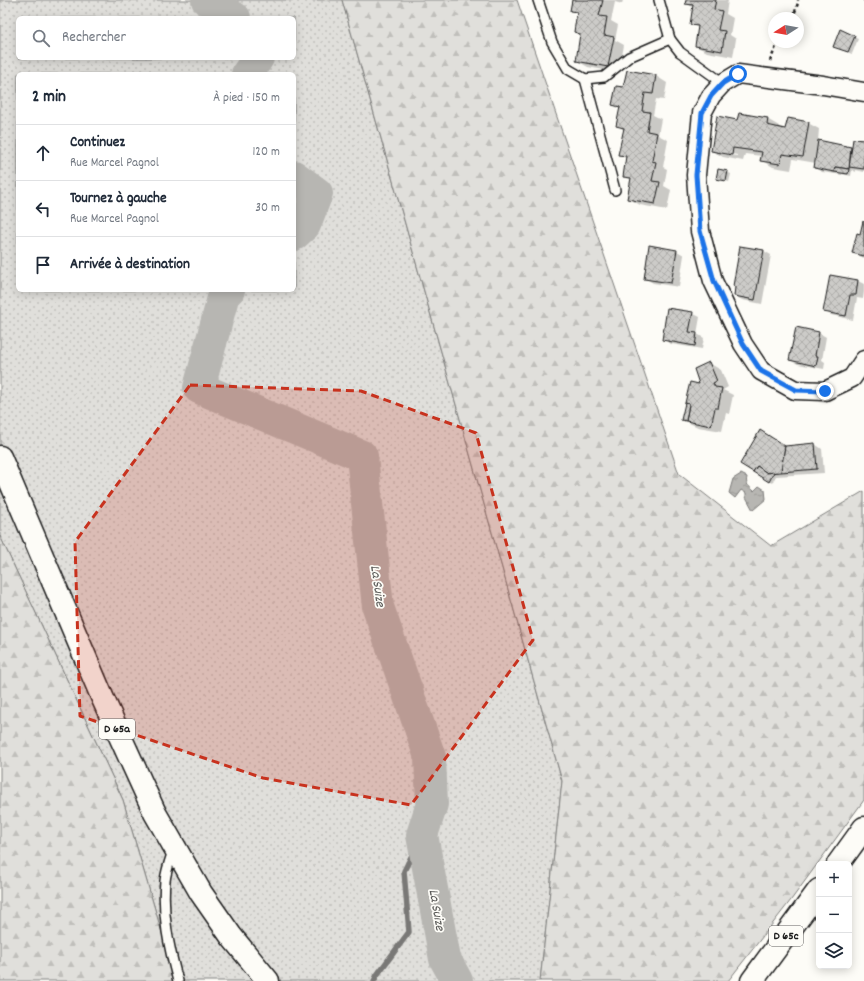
<!DOCTYPE html>
<html lang="fr">
<head>
<meta charset="utf-8">
<style>
  :root { --surface:#fff; --page:#f6f6f7; --text:#1f2937; --muted:#747a83; --line:#e0e1e3 }
  body { margin:0; font-family:Dekko,sans-serif; background:var(--page); color:var(--text) }
  .controls { position:absolute; right:12px; bottom:12px; display:grid; overflow:hidden; border-radius:6px; box-shadow:0 2px 10px #0003 }
  .controls button { width:36px; height:36px; display:grid; place-items:center; padding:0; border:0; border-bottom:1px solid var(--line); background:var(--surface); color:var(--text); font:20px sans-serif }
  .compass { position:absolute; left:768px; top:12px; width:36px; height:36px; border-radius:50%; background:var(--surface); box-shadow:0 2px 10px #0003; rotate:259deg }
  .stop { position:absolute; width:12px; height:12px; margin:-9px; border:3px solid #1a73e8; border-radius:50%; background:#fff }
  .stop.end { background:#1a73e8; border-color:#fff; box-shadow:0 1px 4px #0008 }
  .list { margin:0; padding:0; list-style:none }
  h2 { display:flex; justify-content:space-between; align-items:center; height:52px; margin:0; padding:0 16px; font-size:17px }
  h2 small { font-size:13px; font-weight:400; color:var(--muted) }
  .list li { display:grid; grid-template-columns:26px 1fr auto; gap:12px; align-items:center; box-sizing:border-box; height:56px; padding:0 16px; border-top:1px solid var(--line) }
  .list b { display:block; font-size:15px; white-space:nowrap }
  .list p { margin:0; font-size:13px; white-space:nowrap; color:var(--muted) }
  .list em { font-size:13px; font-style:normal; color:var(--muted) }
  .icon { flex:none; width:22px; height:22px; fill:none; stroke:currentColor; stroke-width:2; stroke-linecap:round; stroke-linejoin:round }
  .map { position:relative; flex:none; width:864px; height:981px; overflow:hidden }
  .search { position:absolute; background:var(--surface); box-shadow:0 2px 10px #0003; left:16px; top:16px; width:280px; height:44px; display:flex; align-items:center; gap:10px; box-sizing:border-box; padding:0 14px; border-radius:6px; color:var(--muted); font-size:15px }
  .panel { position:absolute; background:var(--surface); box-shadow:0 2px 10px #0003; left:16px; top:72px; width:280px; height:220px; border-radius:6px }
  .map>svg:first-child { display:block }
  .grass { fill:url(#grass-dots); stroke:#7e7e7c; fill-rule:evenodd }
  .forest { fill:url(#forest-firs); stroke:#7e7e7c }
  .water { fill:url(#water-ripples); stroke:#797876 }
  .shadow { fill:#0003; fill-rule:evenodd }
  .lines { fill:none; stroke-linecap:round; stroke-linejoin:round }
  .stream { stroke:#797876; stroke-width:5.5 }
  .river { stroke:#b7b6b2; stroke-width:32 }
  .building { fill:url(#building-cross-hatch); stroke:#1c1c1c }
  .service-casing { stroke:#1c1c1c; stroke-width:12 }
  .minor-casing { stroke:#1c1c1c; stroke-width:21 }
  .primary-casing { stroke:#1c1c1c; stroke-width:25 }
  .path { stroke:#1c1c1c; stroke-width:2.5; stroke-dasharray:3 3; stroke-linecap:butt }
  .service { stroke:#fdfcf7; stroke-width:9 }
  .minor { stroke:#fdfcf7; stroke-width:18 }
  .primary { stroke:#fdfcf7; stroke-width:22 }
  .route { stroke:#1a73e8; stroke-width:5 }
  .marked { fill:#c8321e; fill-opacity:0.2; stroke:#c8321e; stroke-width:3; stroke-dasharray:8 5; stroke-linejoin:round }
  .labels { text-anchor:middle; dominant-baseline:central; stroke-width:3.5; stroke-linejoin:round; paint-order:stroke }
  .shield { fill:#fdfcf7; stroke:#605f5e; stroke-width:1 }
  .shield-label { font-size:12px; font-weight:bold; fill:#1c1c1c }
  .water-label { font-size:14px; font-style:italic; fill:#5a5a58; stroke:#fdfcf7 }
</style>
</head>
<body>
<div class="map">
<svg width="864" height="981" viewBox="0 0 864 981">
  <defs>
    <pattern id="grass-dots" width="8" height="8" patternUnits="userSpaceOnUse"><rect width="8" height="8" fill="#e0dfdb"/><path d="M2 2h.1M6 6h.1" fill="none" stroke="#c0bfbb" stroke-width="1.8" stroke-linecap="round"/></pattern>
    <pattern id="forest-firs" width="22" height="20" patternUnits="userSpaceOnUse"><rect width="22" height="20" fill="#e0dfdb"/><path d="M5 1l3.5 6h-7zM16 11l3.5 6h-7z" fill="#c0bfbb"/></pattern>
    <pattern id="water-ripples" width="26" height="14" patternUnits="userSpaceOnUse"><rect width="26" height="14" fill="#b7b6b2"/><path d="M2 4q2-2 4 0t4 0M15 11q2-2 4 0t4 0" fill="none" stroke="#9d9c98"/></pattern>
    <pattern id="building-cross-hatch" width="8" height="8" patternUnits="userSpaceOnUse"><rect width="8" height="8" fill="#cccbc8"/><path d="M0 0l8 8M0 8l8-8" fill="none" stroke="#afaeab"/></pattern>
  </defs>
  <rect width="100%" height="100%" fill="#fdfcf7"/>
  <filter id="ink" filterUnits="userSpaceOnUse"><feTurbulence type="fractalNoise" baseFrequency=".025" numOctaves="2"/><feDisplacementMap in="SourceGraphic" scale="8" xChannelSelector="R" yChannelSelector="G"/><feConvolveMatrix kernelMatrix="1 2 1 2 8 2 1 2 1" color-interpolation-filters="sRGB"/></filter>
  <g filter="url(#ink)">
    <!-- grass -->
    <path class="grass" d="M 0,0 L 342,0 L 562,781 L 540,981 L 176,981 L 123,800 L 0,536 ZM 18,18 L 294,18 L 294,58 L 18,58 ZM 18,74 L 294,74 L 294,290 L 18,290 Z"/>
    <!-- forest -->
    <g class="forest">
      <polygon points="342,0 517,0 679,474 771,546 864,491 864,800 791,900 728,981 540,981 562,781"/>
      <polygon points="0,536 123,800 176,981 0,981"/>
    </g>
    <!-- water -->
    <path class="water" d="M 741,474 L 747,477 C 745,485 749,486 754,491 L 759,486 L 765,490 L 766,499 L 753,510 L 746,497 L 746,493 L 741,490 L 735,498 L 729,493 L 733,479 Z"/>
    <!-- shadow -->
    <g class="shadow">
      <polygon points="573,0 623,0 622,4 615,2 611,21 618,25 615,40 624,45 619,73 588,67 577,61 581,35 575,32 578,14 572,11"/>
      <polygon points="687,0 728,0 726,14 733,18 730,35 736,39 733,57 707,52 696,46 699,28 691,24 694,8 686,3"/>
      <polygon points="840,31 858,39 852,54 837,48"/>
      <polygon points="656,76 667,83 664,100 656,99 653,115 661,119 658,135 668,140 663,167 667,169 664,186 671,190 667,210 640,205 628,198 632,180 624,176 626,158 619,154 624,130 617,125 620,109 613,105 624,88"/>
      <path d="M 767,119 L 779,126 L 778,128 L 786,130 L 808,123 L 819,129 L 818,141 L 852,148 L 864,141 L 864,172 L 856,170 L 856,172 L 852,170 L 851,176 L 842,174 L 842,175 L 822,172 L 815,168 L 816,163 L 793,159 L 791,170 L 773,167 L 761,160 L 762,156 L 745,154 L 743,161 L 723,157 L 712,151 L 738,121 ZM 723,152 L 737,155 L 737,156 L 723,154 Z"/>
      <polygon points="727,172 731,174 729,182 717,178"/>
      <polygon points="864,223 864,258 853,253 861,235"/>
      <polygon points="741,247 764,251 771,255 762,304 742,300 735,296"/>
      <polygon points="677,251 684,255 679,287 653,283 645,278"/>
      <polygon points="858,281 864,284 864,292 863,299 857,298 853,320 831,315 824,311"/>
      <polygon points="692,313 700,317 697,334 704,338 702,349 671,344 663,339"/>
      <polygon points="819,333 826,337 822,360 825,362 824,369 798,364 790,360"/>
      <polygon points="709,363 721,370 728,387 723,390 733,395 729,414 726,413 722,431 698,427 682,420 701,385"/>
      <polygon points="815,444 822,449 824,473 776,476 772,483 742,464"/>
    </g>
    <g class="lines">
      <!-- stream -->
      <polyline class="stream" points="374,981 377,975 409,932 404,871 422,835"/>
      <!-- river -->
      <g class="river">
        <polyline points="207,0 235,18"/>
        <polyline points="247,74 258,58"/>
        <polyline points="294,176 317,193 305,225 294,235"/>
        <polyline points="229,290 224,294 199,388 362,456 378,607 430,757 432,804 422,835 445,959 457,981"/>
      </g>
    </g>
    <!-- building -->
    <g class="building">
      <polygon points="572,0 603,0 599,16 607,17 604,35 614,37 608,67 576,61 580,34 574,32 577,12 570,11"/>
      <polygon points="686,0 716,0 714,9 722,11 718,30 725,31 722,51 695,46 698,26 690,25 693,5 685,4"/>
      <polygon points="840,29 855,36 848,52 833,47"/>
      <polygon points="627,70 656,75 653,94 645,93 642,111 650,112 647,131 657,133 652,161 656,162 652,181 660,182 655,204 627,199 631,178 623,177 626,156 618,155 624,128 616,126 620,107 612,105 616,86 623,87"/>
      <polygon points="739,113 768,118 767,125 785,129 788,118 809,122 803,157 782,154 780,164 760,161 762,152 733,148 732,155 711,151 717,116 737,120"/>
      <polygon points="853,139 864,140 864,169 849,167"/>
      <polygon points="818,140 851,147 849,169 835,167 834,172 814,168"/>
      <polygon points="835,167 849,169 848,174 834,172"/>
      <polygon points="718,169 728,171 726,181 716,179"/>
      <polygon points="863,221 864,222 864,256 852,253 857,233 860,234"/>
      <polygon points="649,245 677,250 671,283 644,279"/>
      <polygon points="740,246 764,250 755,300 734,296 735,287 733,286"/>
      <polygon points="830,275 858,280 856,295 850,295 846,316 823,312"/>
      <polygon points="667,308 693,312 689,332 697,333 695,346 662,340"/>
      <polygon points="796,327 819,332 815,356 818,356 816,366 789,360"/>
      <polygon points="709,362 717,381 713,383 715,387 722,388 718,408 715,408 711,426 686,421 689,404 685,403 690,382 699,384 694,369"/>
      <polygon points="685,403 689,404 686,421 681,420"/>
      <polygon points="760,430 785,446 781,472 767,473 757,466 753,472 740,464"/>
      <polygon points="815,443 817,469 781,472 785,446"/>
      <polygon points="757,466 767,473 774,472 769,482 753,472"/>
    </g>
    <g class="lines">
      <defs>
        <g id="service">
          <polyline points="538,0 552,42 568,69 585,79 604,77 629,57 670,39"/>
          <polyline points="659,0 670,39 680,52 723,83"/>
          <polyline points="585,79 615,190"/>
          <path d="M 173,851 C 170,860 166,871 165,881 C 162,915 169,948 178,981"/>
        </g>
        <polyline id="minor" points="864,92 823,85 738,74 723,83 711,96 702,113 696,175 700,231 713,281 743,344 761,371 795,390 825,391 852,378 864,360"/>
        <g id="primary">
          <polyline points="0,457 103,699 155,813 201,893 231,936 268,981"/>
          <polyline points="838,864 864,828"/>
          <polyline points="752,981 819,890"/>
        </g>
      </defs>
      <!-- service casing -->
      <use href="#service" class="service-casing"/>
      <!-- minor casing -->
      <use href="#minor" class="minor-casing"/>
      <!-- primary casing -->
      <use href="#primary" class="primary-casing"/>
      <!-- path -->
      <g class="path">
        <polyline points="863,0 864,0"/>
        <polyline points="793,18 798,3 798,0"/>
        <polyline points="770,61 778,42"/>
      </g>
      <!-- service -->
      <use href="#service" class="service"/>
      <!-- minor -->
      <use href="#minor" class="minor"/>
      <!-- primary -->
      <use href="#primary" class="primary"/>
    </g>
  </g>
  <g class="lines" filter="url(#ink)">
    <!-- route -->
    <polyline class="route" points="738,74 723,83 711,96 702,113 696,175 700,231 714,281 743,344 761,371 796,390 825,391"/>
  </g>
  <!-- marked area -->
  <path class="marked" d="M 190,385 L 361,391 L 476,433 L 533,640 L 411,805 L 263,778 L 80,716 L 75,542 Z"/>
  <g class="labels">
    <!-- shield labels -->
    <g class="shield">
      <rect x="99" y="719" width="36" height="20" rx="3"/>
      <rect x="769" y="926" width="34" height="20" rx="3"/>
    </g>
    <g class="shield-label">
      <text x="117" y="729">D 65a</text>
      <text x="786" y="936">D 65c</text>
    </g>
    <!-- water labels -->
    <g class="water-label">
      <text transform="translate(377 586) rotate(82)">La Suize</text>
      <text transform="translate(436 910) rotate(80)">La Suize</text>
    </g>
  </g>
</svg>
<div class="controls">
<button>+</button>
<button>−</button>
<button><svg class="icon" aria-label="layers" viewBox="0 0 24 24"><path d="M12 4l9 5-9 5-9-5zM3 14l9 5 9-5"/></svg></button>
</div>
<svg class="compass" viewBox="-18 -18 36 36"><path d="M0-13l5 13h-10z" fill="#e53935"/><path d="M0 13l5-13h-10z" fill="#747a83"/></svg>
<div class="stop" style="left:738px;top:74px"></div>
<div class="stop end" style="left:825px;top:391px"></div>
<div class="search"><svg class="icon" aria-label="search" viewBox="0 0 24 24"><circle cx="10" cy="10" r="6"/><path d="M15 15l6 6"/></svg>Rechercher</div>
<section class="panel">
<h2>2 min<small>À pied · 150 m</small></h2>
<ul class="list">
<li><svg class="icon" aria-label="ahead" viewBox="0 0 24 24"><path d="M12 20V5M6 11l6-6 6 6"/></svg><div><b>Continuez</b><p>Rue Marcel Pagnol</p></div><em>120 m</em></li>
<li><svg class="icon" aria-label="left" viewBox="0 0 24 24"><path d="M17 20v-9H6M10 6l-5 5 5 5"/></svg><div><b>Tournez à gauche</b><p>Rue Marcel Pagnol</p></div><em>30 m</em></li>
<li><svg class="icon" aria-label="arrive" viewBox="0 0 24 24"><path d="M6 21V4h12l-3 4 3 4H6"/></svg><div><b>Arrivée à destination</b></div></li>
</ul>
</section>
</div>
</body>
</html>
